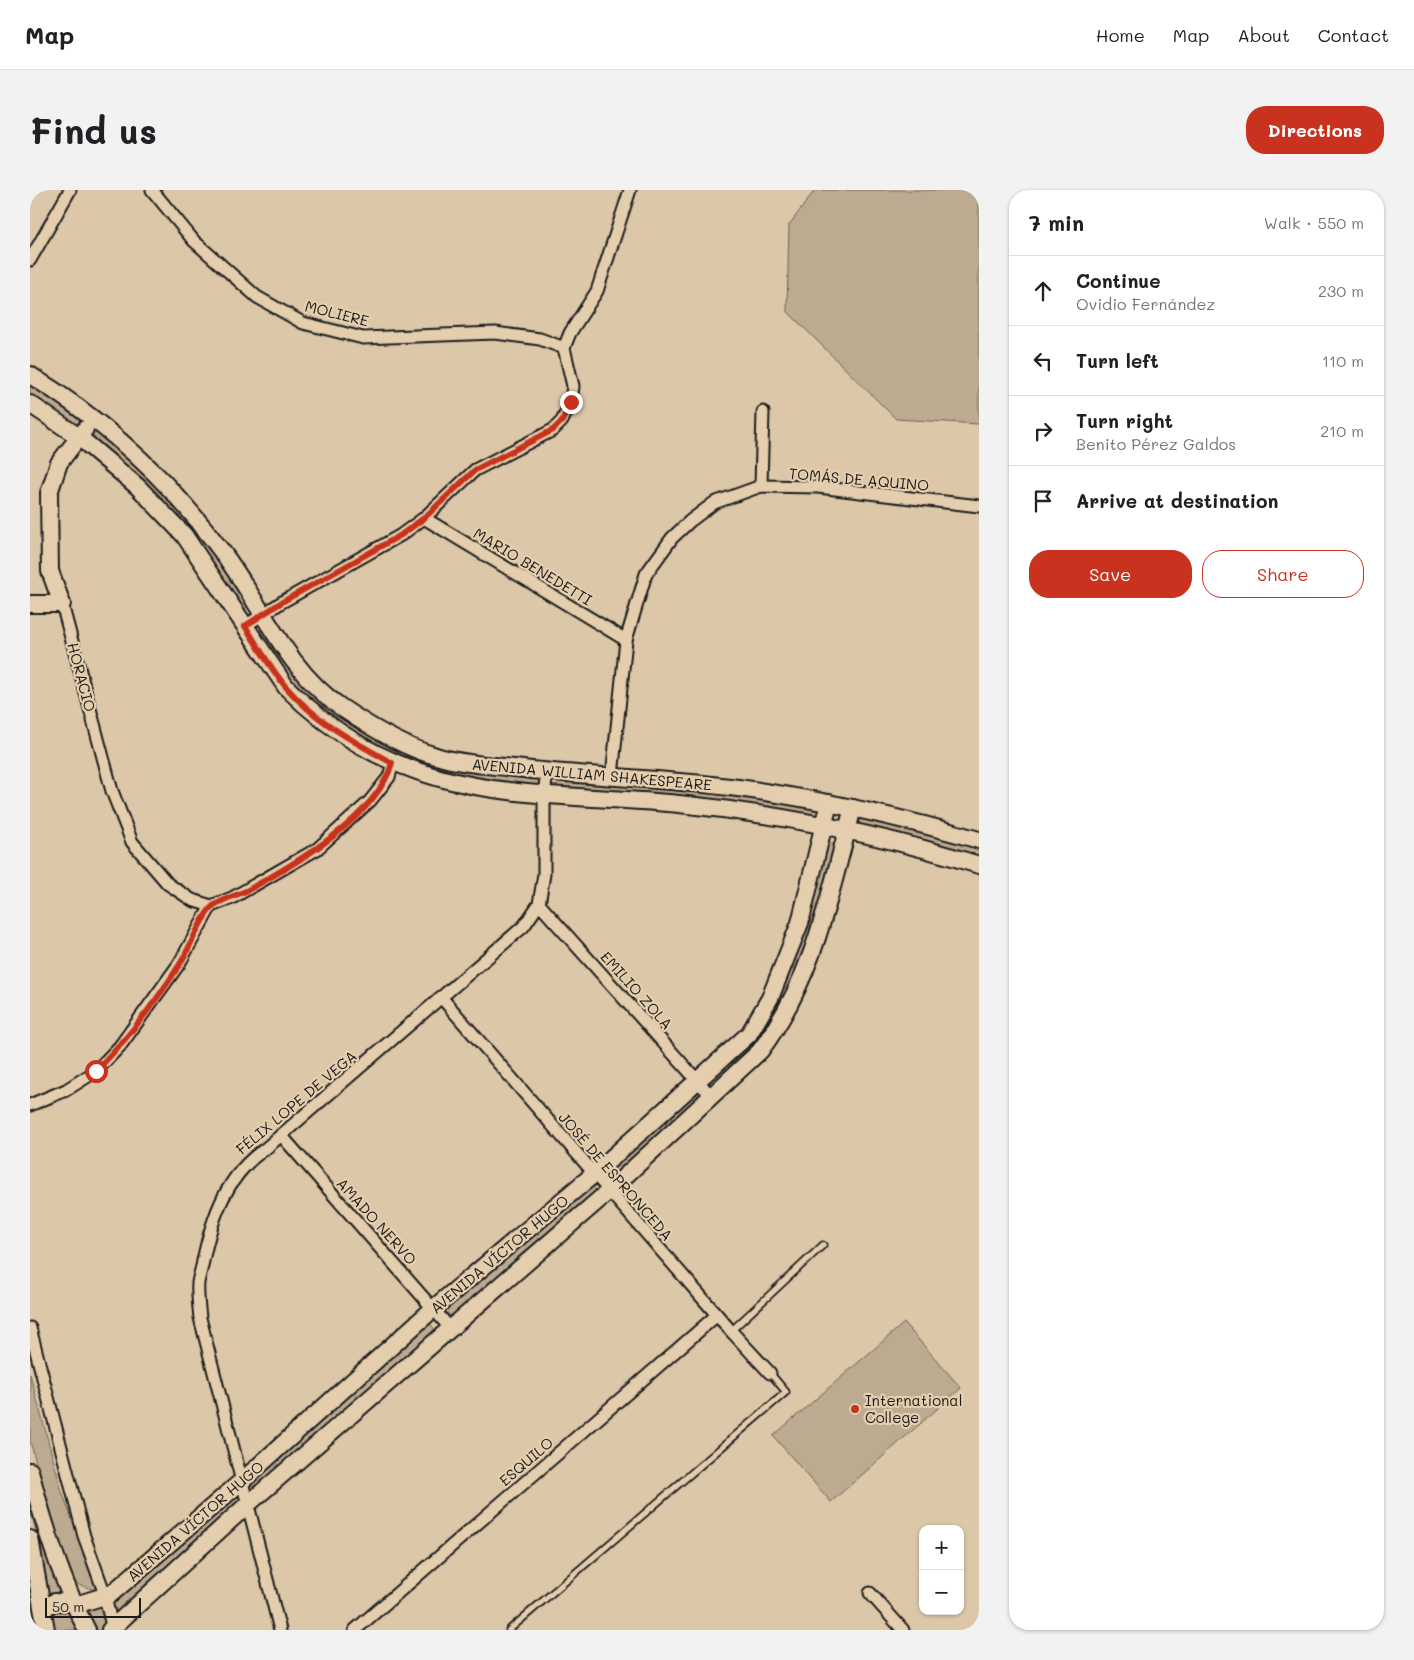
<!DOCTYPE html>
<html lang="en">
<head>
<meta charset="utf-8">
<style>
  :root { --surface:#fff; --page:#f2f2f2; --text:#202124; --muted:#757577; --line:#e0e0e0; --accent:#c8321e }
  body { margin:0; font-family:Mali,sans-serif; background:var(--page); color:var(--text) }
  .controls { position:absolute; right:15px; bottom:15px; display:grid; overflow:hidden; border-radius:10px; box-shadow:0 1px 4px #0004 }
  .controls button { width:45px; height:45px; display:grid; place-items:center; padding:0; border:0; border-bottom:1px solid var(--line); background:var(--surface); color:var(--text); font:25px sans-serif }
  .scale { position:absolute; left:15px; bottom:12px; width:96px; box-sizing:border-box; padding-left:5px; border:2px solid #1c1c1c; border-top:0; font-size:14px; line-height:18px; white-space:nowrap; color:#1c1c1c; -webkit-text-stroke:4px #e4ceae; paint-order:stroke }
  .stop { position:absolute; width:15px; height:15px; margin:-11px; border:4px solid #c8321e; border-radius:50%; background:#fff }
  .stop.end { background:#c8321e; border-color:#fff; box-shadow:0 1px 5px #0008 }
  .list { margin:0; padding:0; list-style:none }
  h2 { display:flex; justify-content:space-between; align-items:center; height:65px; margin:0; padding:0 20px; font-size:21px }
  h2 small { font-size:16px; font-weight:400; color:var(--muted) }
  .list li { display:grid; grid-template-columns:32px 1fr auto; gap:15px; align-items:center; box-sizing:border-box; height:70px; padding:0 20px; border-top:1px solid var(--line) }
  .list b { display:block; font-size:19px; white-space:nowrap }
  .list p { margin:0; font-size:16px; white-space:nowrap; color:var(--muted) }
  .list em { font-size:16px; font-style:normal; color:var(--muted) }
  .actions { display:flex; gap:10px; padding:15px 20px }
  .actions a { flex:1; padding:11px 0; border:1px solid var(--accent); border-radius:20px; text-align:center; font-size:18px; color:var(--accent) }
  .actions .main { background:var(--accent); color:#fff }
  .icon { flex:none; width:28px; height:28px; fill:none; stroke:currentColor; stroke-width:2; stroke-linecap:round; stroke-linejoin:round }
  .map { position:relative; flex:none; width:949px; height:1440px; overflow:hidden; border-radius:20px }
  header { display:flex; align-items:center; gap:30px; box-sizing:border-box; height:70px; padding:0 25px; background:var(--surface); border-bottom:1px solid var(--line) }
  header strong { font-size:24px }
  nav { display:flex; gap:28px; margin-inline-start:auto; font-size:18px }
  .intro { display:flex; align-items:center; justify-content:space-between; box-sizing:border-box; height:120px; padding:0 30px }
  h1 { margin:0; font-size:35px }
  .button { padding:12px 22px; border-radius:20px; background:var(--accent); color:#fff; font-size:18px; font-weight:700 }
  main { display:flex; gap:30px; padding:0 30px }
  aside { flex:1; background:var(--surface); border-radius:20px; box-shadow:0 1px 4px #0004 }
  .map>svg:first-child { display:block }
  .green { fill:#bcaa91; stroke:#6c6356 }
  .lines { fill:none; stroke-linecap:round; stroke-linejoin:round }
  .lane-casing { stroke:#1c1c1c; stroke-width:9 }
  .street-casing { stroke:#1c1c1c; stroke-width:15 }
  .secondary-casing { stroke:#1c1c1c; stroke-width:20 }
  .lane { stroke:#e4ceae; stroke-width:5.5 }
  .street { stroke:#e4ceae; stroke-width:11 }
  .secondary { stroke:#e4ceae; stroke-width:16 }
  .route { stroke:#c8321e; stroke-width:6 }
  .poi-dot { fill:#c8321e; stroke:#e4ceae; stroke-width:2 }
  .labels { text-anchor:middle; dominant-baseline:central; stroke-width:4.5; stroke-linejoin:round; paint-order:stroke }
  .street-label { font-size:15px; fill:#1c1c1c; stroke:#e4ceae }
  .poi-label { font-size:15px; fill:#1c1c1c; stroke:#e4ceae; text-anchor:start }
</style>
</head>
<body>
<header>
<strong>Map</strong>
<nav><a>Home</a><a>Map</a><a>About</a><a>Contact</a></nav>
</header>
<div class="intro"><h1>Find us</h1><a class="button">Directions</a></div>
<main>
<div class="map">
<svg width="949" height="1440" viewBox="0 0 949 1440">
  <rect width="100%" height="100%" fill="#dcc7a8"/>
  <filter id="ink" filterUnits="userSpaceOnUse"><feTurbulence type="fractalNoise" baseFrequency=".02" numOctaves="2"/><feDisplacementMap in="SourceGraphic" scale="10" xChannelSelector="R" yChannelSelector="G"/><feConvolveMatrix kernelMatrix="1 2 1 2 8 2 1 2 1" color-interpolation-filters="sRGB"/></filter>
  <g filter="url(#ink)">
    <!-- green -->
    <g class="green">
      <polygon points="785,0 949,0 949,234 866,229 757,121 759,35"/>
      <polygon points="0,193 50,227 50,234 47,236 0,207"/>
      <polygon points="66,242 70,243 117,282 166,334 218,413 215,420 211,421 62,248"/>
      <polygon points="234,439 333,537 505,587 509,589 508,597 440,590 365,569 276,511 226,443"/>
      <polygon points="528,590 652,598 791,617 789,630 527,598"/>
      <polygon points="830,627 949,657 949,669 827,637"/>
      <polygon points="797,652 807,654 768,784 726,859 680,896 677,895 677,888 717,852"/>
      <polygon points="665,901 669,908 582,985 578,980"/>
      <polygon points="561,994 567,1002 422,1128 414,1119"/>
      <polygon points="399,1132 406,1141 226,1297 222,1296 221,1293"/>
      <polygon points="874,1133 931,1198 801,1312 743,1246"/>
      <polygon points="0,1184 32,1302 69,1401 49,1395 42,1389 30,1359 0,1251"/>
      <polygon points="204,1307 208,1311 207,1316 91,1420 82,1421 80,1416 82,1412"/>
      <polygon points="0,1308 33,1402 18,1405 9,1352 0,1320"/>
      <polygon points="0,1392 6,1440 0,1440"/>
      <polygon points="70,1416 75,1436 72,1440 66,1440 55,1418"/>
      <polygon points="29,1418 40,1421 51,1440 24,1440 23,1422"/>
    </g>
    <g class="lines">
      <defs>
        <g id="lane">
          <polyline points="701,1141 793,1055"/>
          <polyline points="479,1440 756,1202 740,1183"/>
        </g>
        <g id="street">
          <polyline points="122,0 164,51 227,107 273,133 333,148 465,143 510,149 534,158"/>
          <polyline points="0,70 40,0"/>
          <polyline points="731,296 733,222"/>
          <polyline points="394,328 596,450"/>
          <polyline points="32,414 82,601 102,652 138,694 162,710 181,716"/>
          <polyline points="215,436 252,412 371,345 394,328 445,280 523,240 532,231 541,212 543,196 534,158 540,143 567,101 600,0"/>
          <polyline points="582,586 596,450 616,384 642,348 660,331 684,313 731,296 788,297 949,316"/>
          <polyline points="509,714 682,907"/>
          <polyline points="411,807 701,1141 740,1183"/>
          <polyline points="0,915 36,900 66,881 90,856 149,774 181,716 202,708 287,659 340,611 359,587 363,573"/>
          <polyline points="251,945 420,1138"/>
          <polyline points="0,1138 54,1346 73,1399 82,1436"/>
          <polyline points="840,1403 873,1440"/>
          <path d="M 250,1440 L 170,1128 C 169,1117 167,1105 168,1093 C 169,1086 172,1078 173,1071 C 182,1027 197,984 235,959 L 494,736 L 509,714 L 514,684 L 514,605 L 517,582"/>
          <polyline points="325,1440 687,1125"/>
        </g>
        <g id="secondary">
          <path d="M 0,185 C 75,231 141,292 193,363 C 231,414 257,481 312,518 C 340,537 373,557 406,566 C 431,574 458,575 484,578 C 558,587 634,588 708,598 C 789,609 870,627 949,650"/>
          <path d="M 0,214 L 49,247 L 108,297 L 154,345 L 256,497 C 374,616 496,600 649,614 C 750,624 852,645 949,675"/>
          <polyline points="0,414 32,414 20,381 19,303 29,273 55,239"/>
          <path d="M 0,1281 C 14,1335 31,1391 57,1440"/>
          <polyline points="0,1349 16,1440"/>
          <polyline points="13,1419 24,1412 52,1413 81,1404 213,1290 404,1118 564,984 719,844 740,808 770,733 799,613"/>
          <path d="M 80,1440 L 217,1315 L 579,1001 L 730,861 C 785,787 799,705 823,618"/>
        </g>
      </defs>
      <!-- lane casing -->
      <use href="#lane" class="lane-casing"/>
      <!-- street casing -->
      <use href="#street" class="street-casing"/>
      <!-- secondary casing -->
      <use href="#secondary" class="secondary-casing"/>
      <!-- lane -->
      <use href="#lane" class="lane"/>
      <!-- street -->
      <use href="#street" class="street"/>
      <!-- secondary -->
      <use href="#secondary" class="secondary"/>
    </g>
  </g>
  <g class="lines" filter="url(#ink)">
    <!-- route -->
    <path class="route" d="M 66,881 C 97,849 126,812 150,774 C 161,757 167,734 181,718 C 185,712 210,704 218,700 C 265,674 347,627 362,573 C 324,552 285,531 256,497 C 241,479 228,456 215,436 L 252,412 L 371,345 L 394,328 L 445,280 L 523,240 L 532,231 L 541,212"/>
  </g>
  <!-- markers -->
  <circle class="poi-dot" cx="825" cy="1219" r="5"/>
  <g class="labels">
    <!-- street labels -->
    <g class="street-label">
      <text transform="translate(307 123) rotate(14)">MOLIERE</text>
      <text transform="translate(829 289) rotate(5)">TOMÁS DE AQUINO</text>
      <text transform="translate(503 376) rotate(31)">MARIO BENEDETTI</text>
      <text transform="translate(52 487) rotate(75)">HORACIO</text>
      <text transform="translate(562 584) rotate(5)">AVENIDA WILLIAM SHAKESPEARE</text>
      <text transform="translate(607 800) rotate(48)">EMILIO ZOLA</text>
      <text transform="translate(266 912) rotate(-40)">FÉLIX LOPE DE VEGA</text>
      <text transform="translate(586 986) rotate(49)">JOSÉ DE ESPRONCEDA</text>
      <text transform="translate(347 1031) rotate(48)">AMADO NERVO</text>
      <text transform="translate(469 1064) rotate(-40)">AVENIDA VÍCTOR HUGO</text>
      <text transform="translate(496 1271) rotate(-41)">ESQUILO</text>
      <text transform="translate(165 1331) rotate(-41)">AVENIDA VÍCTOR HUGO</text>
    </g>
    <!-- poi labels -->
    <g class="poi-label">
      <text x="835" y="1210">International<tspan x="835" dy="17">College</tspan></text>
    </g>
  </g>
</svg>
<div class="controls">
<button>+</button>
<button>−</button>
</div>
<div class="scale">50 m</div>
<div class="stop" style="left:66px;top:881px"></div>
<div class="stop end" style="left:541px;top:212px"></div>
</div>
<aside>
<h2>7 min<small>Walk · 550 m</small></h2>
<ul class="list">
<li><svg class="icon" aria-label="ahead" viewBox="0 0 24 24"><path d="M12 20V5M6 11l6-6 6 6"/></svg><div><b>Continue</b><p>Ovidio Fernández</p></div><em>230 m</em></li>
<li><svg class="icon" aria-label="left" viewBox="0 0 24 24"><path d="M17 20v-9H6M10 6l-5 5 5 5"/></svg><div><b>Turn left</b></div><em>110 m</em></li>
<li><svg class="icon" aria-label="right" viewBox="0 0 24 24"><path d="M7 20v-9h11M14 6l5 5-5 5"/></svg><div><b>Turn right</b><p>Benito Pérez Galdos</p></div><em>210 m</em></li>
<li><svg class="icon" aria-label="arrive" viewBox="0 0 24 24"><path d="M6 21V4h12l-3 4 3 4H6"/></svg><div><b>Arrive at destination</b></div></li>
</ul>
<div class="actions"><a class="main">Save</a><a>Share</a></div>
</aside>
</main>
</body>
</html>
